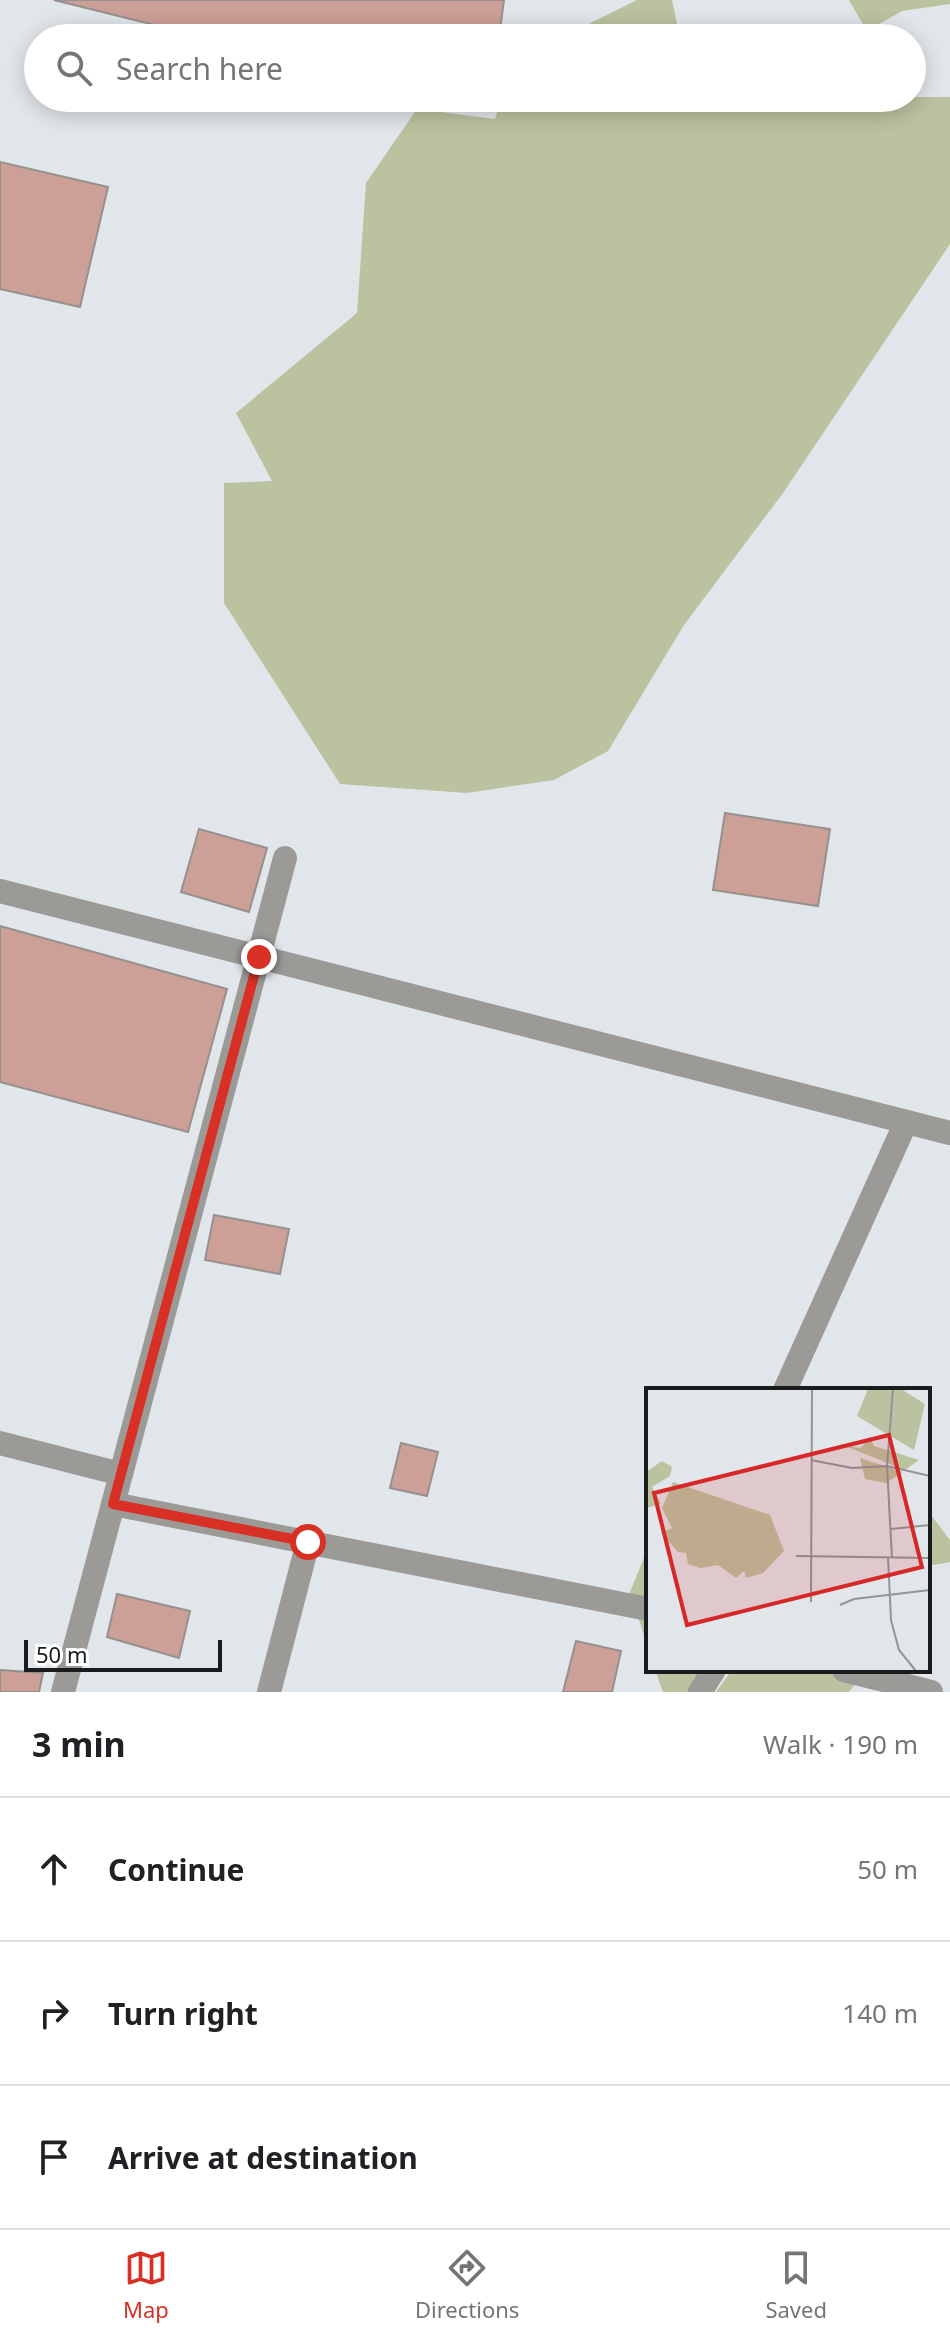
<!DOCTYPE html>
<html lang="en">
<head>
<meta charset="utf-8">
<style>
  :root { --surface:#fff; --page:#f2f2f2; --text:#202124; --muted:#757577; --line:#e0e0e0; --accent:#d93025 }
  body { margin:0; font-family:"Noto Sans",sans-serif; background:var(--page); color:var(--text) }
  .scale { position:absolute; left:24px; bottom:20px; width:198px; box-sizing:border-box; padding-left:8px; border:4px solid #1a1b1d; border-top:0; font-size:22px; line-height:28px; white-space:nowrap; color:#1a1b1d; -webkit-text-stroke:6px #fff; paint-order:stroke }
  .stop { position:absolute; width:24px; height:24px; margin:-18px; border:6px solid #d93025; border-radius:50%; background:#fff }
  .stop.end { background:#d93025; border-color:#fff; box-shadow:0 2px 8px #0008 }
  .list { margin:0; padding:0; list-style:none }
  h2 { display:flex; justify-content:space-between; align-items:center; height:104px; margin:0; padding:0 32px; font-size:34px }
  h2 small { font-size:26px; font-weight:400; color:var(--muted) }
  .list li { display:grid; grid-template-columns:52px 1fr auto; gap:24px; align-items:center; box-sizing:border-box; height:144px; padding:0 32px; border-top:2px solid var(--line) }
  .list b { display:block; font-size:30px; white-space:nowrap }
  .list em { font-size:26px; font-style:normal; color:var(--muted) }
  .icon { flex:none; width:44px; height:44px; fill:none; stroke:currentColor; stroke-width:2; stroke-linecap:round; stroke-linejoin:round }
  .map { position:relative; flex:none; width:950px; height:1692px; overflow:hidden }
  .search { position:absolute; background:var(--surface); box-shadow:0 4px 20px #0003; left:24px; right:24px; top:24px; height:88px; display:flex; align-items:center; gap:20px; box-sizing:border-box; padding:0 28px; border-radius:44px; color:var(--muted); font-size:30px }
  .sheet { height:536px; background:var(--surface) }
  nav { display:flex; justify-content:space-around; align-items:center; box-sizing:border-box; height:112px; border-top:2px solid var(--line); background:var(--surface); font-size:22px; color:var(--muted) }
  nav a { display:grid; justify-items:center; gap:4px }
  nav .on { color:var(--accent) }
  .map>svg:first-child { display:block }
  .green { fill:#bac29f }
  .building { fill:#cca096; stroke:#96908f; stroke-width:2 }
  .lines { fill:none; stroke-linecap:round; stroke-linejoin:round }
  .street { stroke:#9b9a97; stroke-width:24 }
  .route { stroke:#d93025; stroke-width:10 }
  .inset-road { fill:none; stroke:#919598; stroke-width:2 }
  .view { fill:#d62828; fill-opacity:0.15; stroke:#d62828; stroke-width:4 }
  .inset-edge { fill:none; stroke:#1a1b1d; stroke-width:4 }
</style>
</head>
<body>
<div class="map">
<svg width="950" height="1692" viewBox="0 0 950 1692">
  <rect width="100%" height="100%" fill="#e1e6ea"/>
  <!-- green -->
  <g class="green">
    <polygon points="637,0 672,0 680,38 560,38"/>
    <polygon points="849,0 950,0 950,4 902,11 867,31"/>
    <polygon points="950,97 950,244 783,493 684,625 608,751 554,780 467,793 340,784 224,603 224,483 272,481 236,413 357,313 366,183 417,109 495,119 501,98"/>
    <polygon points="928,1511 950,1540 950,1562 928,1566"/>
    <polygon points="648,1548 648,1648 630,1592"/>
    <polygon points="655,1670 706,1670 692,1692 663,1692"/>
    <polygon points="732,1670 866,1670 849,1692 716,1692"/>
  </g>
  <!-- building -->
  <g class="building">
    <polygon points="54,0 504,0 499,38 207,38"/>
    <polygon points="447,98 490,98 489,108"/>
    <polygon points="0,162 108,187 80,307 0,289"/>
    <polygon points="725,813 830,829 818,906 713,890"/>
    <polygon points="199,829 267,848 249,912 181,892"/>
    <polygon points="0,926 227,989 188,1132 0,1082"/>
    <polygon points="214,1215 289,1229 280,1274 205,1260"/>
    <polygon points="401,1443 438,1452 427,1496 390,1488"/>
    <polygon points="117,1594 190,1611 179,1658 107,1637"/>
    <polygon points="576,1641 621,1651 612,1692 563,1692"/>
    <polygon points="0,1670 43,1673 39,1692 0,1692"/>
  </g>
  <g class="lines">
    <!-- street -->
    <g class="street">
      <polyline points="0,891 950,1133"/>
      <polyline points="785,1390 906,1122"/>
      <polyline points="0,1443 121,1474"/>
      <polyline points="113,1504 648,1609"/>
      <polyline points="844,1670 931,1692"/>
      <polyline points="63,1692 285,858"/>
      <polyline points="269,1692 308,1542"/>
      <polyline points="700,1692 714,1670"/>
    </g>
  </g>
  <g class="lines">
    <!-- route -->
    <polyline class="route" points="259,957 113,1504 308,1542"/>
  </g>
  <!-- overview -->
  <g transform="translate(646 1388)">
    <rect width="284" height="284" fill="#e1e6ea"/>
    <path d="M 222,1 L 255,1 L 279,16 L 268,62 L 211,28 ZM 224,49 L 228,58 L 273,72 L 259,82 L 199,58 L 215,60 ZM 214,70 L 257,84 L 240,95 L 219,91 ZM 16,73 L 26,79 L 24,88 L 6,99 L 15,116 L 0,120 L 0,84 ZM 27,94 L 124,127 L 138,163 L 117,185 L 100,190 L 98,183 L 90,190 L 72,177 L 54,180 L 42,176 L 40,165 L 32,164 L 15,145 L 26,140 L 16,120 Z" fill="#bac29f"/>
    <path class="inset-road" d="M 165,72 L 206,80 L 241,78 L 284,88M 245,141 L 284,137M 150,168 L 284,170M 242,169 L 245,232 L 253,262 L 270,283M 246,170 L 241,78 L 247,1M 165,214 L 166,1M 194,217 L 208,211 L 284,202"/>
    <path class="view" d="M 243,47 L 276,179 L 41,237 L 8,105 Z"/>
    <rect width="284" height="284" class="inset-edge"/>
  </g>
</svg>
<div class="scale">50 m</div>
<div class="stop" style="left:308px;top:1542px"></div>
<div class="stop end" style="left:259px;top:957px"></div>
<div class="search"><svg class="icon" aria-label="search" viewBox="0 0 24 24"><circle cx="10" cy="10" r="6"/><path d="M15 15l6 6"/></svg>Search here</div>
</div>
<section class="sheet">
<h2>3 min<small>Walk · 190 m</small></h2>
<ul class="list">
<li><svg class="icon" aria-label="ahead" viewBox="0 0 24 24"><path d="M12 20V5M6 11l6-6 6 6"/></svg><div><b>Continue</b></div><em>50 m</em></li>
<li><svg class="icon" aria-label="right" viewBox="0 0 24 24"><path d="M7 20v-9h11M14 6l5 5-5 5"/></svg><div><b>Turn right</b></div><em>140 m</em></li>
<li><svg class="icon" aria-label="arrive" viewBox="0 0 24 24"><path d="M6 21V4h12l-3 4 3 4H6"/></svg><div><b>Arrive at destination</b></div></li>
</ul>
</section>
<nav>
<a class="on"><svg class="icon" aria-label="map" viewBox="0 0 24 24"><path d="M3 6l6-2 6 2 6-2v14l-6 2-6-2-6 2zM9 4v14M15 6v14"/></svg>Map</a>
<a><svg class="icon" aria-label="directions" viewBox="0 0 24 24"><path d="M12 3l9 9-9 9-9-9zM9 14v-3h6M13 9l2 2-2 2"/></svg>Directions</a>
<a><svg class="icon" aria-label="saved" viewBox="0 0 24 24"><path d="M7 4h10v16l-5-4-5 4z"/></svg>Saved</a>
</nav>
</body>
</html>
